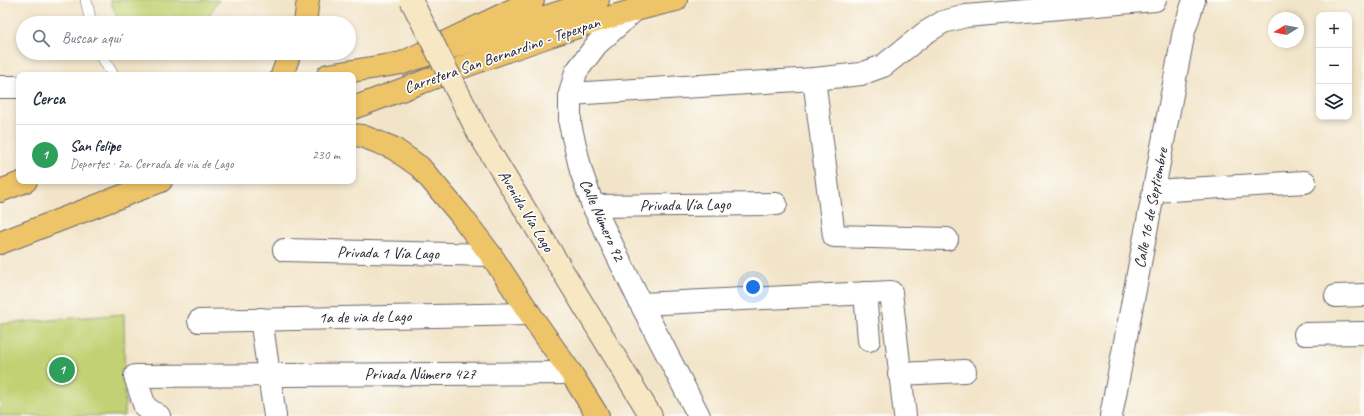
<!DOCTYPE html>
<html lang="es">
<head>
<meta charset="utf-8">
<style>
  :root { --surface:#fff; --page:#f2f2f3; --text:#1f2937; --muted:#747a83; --line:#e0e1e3; --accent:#b5179e }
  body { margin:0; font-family:Caveat,sans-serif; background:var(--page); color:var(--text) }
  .controls { position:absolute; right:12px; top:12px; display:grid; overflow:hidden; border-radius:8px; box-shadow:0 2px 6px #0003 }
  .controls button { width:36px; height:36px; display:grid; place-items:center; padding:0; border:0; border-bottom:1px solid var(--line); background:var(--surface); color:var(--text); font:20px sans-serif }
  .compass { position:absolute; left:1268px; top:12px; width:36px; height:36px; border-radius:50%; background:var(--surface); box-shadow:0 2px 6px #0003; rotate:260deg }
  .you { position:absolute; left:753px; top:287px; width:14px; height:14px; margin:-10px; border:3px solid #fff; border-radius:50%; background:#1a73e8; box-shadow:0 0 0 6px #1a73e833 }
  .badge { display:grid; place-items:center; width:26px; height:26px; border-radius:50%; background:var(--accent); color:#fff; font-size:13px; font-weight:700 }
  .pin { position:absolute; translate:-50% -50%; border:2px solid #fff; box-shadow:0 1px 4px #0006 }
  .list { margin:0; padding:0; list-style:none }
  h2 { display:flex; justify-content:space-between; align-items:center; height:52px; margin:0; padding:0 16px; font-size:17px }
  h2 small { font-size:13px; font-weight:400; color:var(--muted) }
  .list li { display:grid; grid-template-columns:26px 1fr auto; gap:12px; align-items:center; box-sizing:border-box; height:60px; padding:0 16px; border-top:1px solid var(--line) }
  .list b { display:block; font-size:15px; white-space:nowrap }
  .list p { margin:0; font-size:13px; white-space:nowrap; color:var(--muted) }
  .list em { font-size:13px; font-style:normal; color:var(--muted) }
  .icon { flex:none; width:22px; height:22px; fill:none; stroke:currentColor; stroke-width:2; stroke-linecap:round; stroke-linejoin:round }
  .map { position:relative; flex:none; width:1364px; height:416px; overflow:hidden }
  .search { position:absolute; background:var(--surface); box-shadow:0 2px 6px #0003; left:16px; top:16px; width:340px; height:44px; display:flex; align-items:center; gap:10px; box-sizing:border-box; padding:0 14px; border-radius:22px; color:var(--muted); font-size:15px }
  .panel { position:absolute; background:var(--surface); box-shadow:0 2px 6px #0003; left:16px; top:72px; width:340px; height:112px; border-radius:8px }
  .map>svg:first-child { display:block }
  .pitch { fill:#c2d173; stroke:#727a57 }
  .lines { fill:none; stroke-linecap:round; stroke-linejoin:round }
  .service-casing { stroke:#6b666c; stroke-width:12 }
  .minor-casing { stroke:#6b666c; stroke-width:24 }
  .tertiary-casing { stroke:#6b666c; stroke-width:24 }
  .secondary-casing { stroke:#6b666c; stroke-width:24 }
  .trunk-casing { stroke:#6b666c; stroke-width:24 }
  .motorway-casing { stroke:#6b666c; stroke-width:24 }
  .service { stroke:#fff; stroke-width:11 }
  .minor { stroke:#fff; stroke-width:22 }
  .tertiary { stroke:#fff; stroke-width:22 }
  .secondary { stroke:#f8e7c3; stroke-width:22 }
  .trunk { stroke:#eec469; stroke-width:22 }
  .motorway { stroke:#eec469; stroke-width:22 }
  .secondary-bridge-casing { stroke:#6b666c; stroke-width:24; stroke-linecap:butt }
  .secondary-bridge { stroke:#f8e7c3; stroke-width:22 }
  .labels { text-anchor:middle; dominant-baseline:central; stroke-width:3.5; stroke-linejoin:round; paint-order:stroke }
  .street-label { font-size:16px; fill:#22223b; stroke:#fdfcf7 }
</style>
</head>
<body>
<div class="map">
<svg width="1364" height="416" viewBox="0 0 1364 416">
  <rect width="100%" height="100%" fill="#fdfcf7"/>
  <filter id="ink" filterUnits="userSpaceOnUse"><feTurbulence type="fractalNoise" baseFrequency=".025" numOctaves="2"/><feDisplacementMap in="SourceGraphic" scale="8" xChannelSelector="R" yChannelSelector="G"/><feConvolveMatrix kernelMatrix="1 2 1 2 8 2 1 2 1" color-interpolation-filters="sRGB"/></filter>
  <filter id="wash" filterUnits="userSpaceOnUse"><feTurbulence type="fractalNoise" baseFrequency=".012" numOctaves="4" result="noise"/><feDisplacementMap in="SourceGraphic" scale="16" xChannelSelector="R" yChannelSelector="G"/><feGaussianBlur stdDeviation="0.9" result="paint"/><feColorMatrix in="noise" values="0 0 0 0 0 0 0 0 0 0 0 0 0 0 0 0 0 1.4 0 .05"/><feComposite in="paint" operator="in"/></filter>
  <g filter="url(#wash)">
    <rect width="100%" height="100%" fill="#f2e4c8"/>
    <!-- pitch -->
    <g class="pitch">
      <polygon points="110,0 219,0 204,23 119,23"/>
      <polygon points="124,314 125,416 0,416 0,324"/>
    </g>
  </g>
  <g filter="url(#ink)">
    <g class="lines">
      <defs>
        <g id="service">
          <polyline points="86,0 91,23"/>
          <polyline points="100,53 113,75"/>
        </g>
        <g id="minor">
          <polyline points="636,9 597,44 576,72 570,94 570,124 581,171 593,206 641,304 699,416"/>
          <polyline points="814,79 834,236 947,239"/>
          <polyline points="0,87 19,87"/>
          <polyline points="570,94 814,79 861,74 883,66 925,33 943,22 966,16 1155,0"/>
          <polyline points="1154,191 1305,182"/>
          <polyline points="593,206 776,204"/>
          <polyline points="284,250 491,255"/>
          <polyline points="865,293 869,340"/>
          <polyline points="1336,296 1364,295"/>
          <polyline points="641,304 891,292 905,416"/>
          <polyline points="261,319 275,416"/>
          <polyline points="199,321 530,314"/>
          <polyline points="1305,334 1364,333"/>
          <polyline points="899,374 965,371"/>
          <polyline points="159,416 145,407 135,376 571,373"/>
        </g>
        <polyline id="tertiary" points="1111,416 1184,31 1194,0"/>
        <polyline id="secondary" points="479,134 651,416"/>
        <g id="trunk">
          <polyline points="305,23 308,0"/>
          <polyline points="282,75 290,53"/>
          <polyline points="328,75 402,63 533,0"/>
          <path d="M 353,108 C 459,69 565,25 676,0"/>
          <polyline points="353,135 362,136 393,148 420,167 459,213 491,255 530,314 571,373 598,416"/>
          <polyline points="0,191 26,181"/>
          <polyline points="0,243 161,181"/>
        </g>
        <polyline id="motorway" points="402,63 598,0"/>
      </defs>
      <!-- service casing -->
      <use href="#service" class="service-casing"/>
      <!-- minor casing -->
      <use href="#minor" class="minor-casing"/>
      <!-- tertiary casing -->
      <use href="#tertiary" class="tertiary-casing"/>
      <!-- secondary casing -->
      <use href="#secondary" class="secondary-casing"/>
      <!-- trunk casing -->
      <use href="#trunk" class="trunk-casing"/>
      <!-- motorway casing -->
      <use href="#motorway" class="motorway-casing"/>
      <!-- service -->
      <use href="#service" class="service"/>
      <!-- minor -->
      <use href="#minor" class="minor"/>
      <!-- tertiary -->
      <use href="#tertiary" class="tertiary"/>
      <!-- secondary -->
      <use href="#secondary" class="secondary"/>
      <!-- trunk -->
      <use href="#trunk" class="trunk"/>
      <!-- motorway -->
      <use href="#motorway" class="motorway"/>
      <defs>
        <polyline id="secondary-bridge" points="411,0 479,134"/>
      </defs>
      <!-- secondary-bridge casing -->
      <use href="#secondary-bridge" class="secondary-bridge-casing"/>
      <!-- secondary-bridge -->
      <use href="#secondary-bridge" class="secondary-bridge"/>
    </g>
  </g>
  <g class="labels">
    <!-- street labels -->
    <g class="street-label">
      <text transform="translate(502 55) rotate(-19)">Carretera San Bernardino - Tepexpan</text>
      <text transform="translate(685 205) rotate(-1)">Privada Vía Lago</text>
      <text transform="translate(1151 208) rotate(-79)">Calle 16 de Septiembre</text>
      <text transform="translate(526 211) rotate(59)">Avenida Vía Lago</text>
      <text transform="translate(602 220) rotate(66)">Calle Número 92</text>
      <text transform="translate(388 253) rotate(1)">Privada 1 Vía Lago</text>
      <text transform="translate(365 317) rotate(-1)">1a de via de Lago</text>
      <text x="420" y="374">Privada Número 427</text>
    </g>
  </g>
</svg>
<div class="controls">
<button>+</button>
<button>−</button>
<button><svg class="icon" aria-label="layers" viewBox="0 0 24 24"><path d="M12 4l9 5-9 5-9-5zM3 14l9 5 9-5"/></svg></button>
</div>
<svg class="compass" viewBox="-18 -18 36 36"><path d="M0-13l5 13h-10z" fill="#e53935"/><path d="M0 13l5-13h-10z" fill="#747a83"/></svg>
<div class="you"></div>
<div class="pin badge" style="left:62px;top:370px;background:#2e9e5b">1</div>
<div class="search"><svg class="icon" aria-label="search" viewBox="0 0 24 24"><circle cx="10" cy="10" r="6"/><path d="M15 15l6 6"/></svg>Buscar aquí</div>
<section class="panel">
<h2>Cerca<small></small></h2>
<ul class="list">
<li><span class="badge" style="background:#2e9e5b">1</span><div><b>San felipe</b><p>Deportes · 2a. Cerrada de via de Lago</p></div><em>230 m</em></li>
</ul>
</section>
</div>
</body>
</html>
